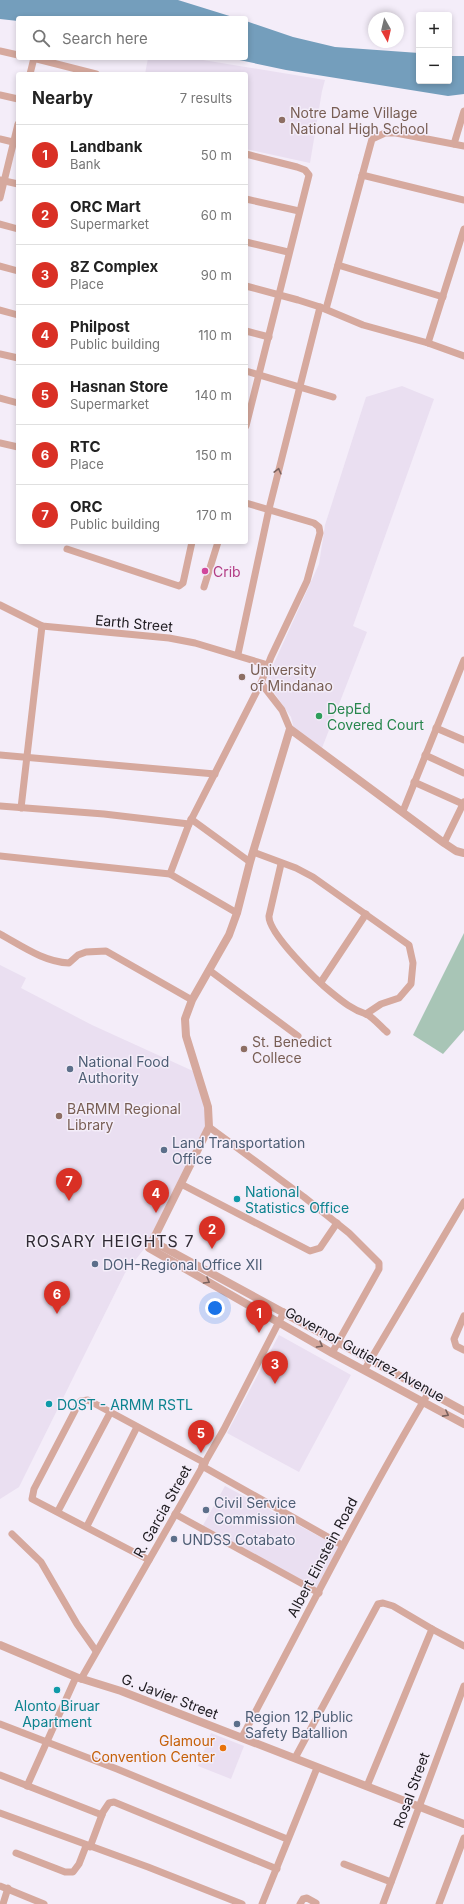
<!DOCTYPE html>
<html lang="en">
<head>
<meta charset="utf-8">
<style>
  :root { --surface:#fff; --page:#f6f6f6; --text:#222; --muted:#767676; --line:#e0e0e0; --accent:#d93025 }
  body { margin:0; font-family:Inter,sans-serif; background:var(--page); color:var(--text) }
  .controls { position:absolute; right:12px; top:12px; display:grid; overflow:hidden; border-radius:4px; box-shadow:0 2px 6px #0003 }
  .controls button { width:36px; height:36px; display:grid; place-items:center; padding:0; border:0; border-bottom:1px solid var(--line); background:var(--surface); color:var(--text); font:20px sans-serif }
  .compass { position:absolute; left:368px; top:12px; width:36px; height:36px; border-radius:50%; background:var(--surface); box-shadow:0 2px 6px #0003; rotate:172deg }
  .you { position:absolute; left:215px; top:1308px; width:14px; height:14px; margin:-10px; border:3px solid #fff; border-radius:50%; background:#1a73e8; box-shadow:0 0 0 6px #1a73e833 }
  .badge { display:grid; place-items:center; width:26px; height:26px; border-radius:50%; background:var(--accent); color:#fff; font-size:13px; font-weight:700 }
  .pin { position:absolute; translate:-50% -33px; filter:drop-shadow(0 1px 2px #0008) }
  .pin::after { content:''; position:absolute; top:21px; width:14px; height:12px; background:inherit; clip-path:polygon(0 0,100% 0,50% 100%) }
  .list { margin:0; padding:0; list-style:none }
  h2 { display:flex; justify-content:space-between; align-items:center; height:52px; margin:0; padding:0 16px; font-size:17px }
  h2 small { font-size:13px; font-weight:400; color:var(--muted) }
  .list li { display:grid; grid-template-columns:26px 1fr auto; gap:12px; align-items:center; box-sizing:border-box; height:60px; padding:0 16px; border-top:1px solid var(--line) }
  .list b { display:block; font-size:15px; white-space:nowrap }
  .list p { margin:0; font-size:13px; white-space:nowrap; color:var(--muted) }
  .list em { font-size:13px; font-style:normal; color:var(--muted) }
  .icon { flex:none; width:22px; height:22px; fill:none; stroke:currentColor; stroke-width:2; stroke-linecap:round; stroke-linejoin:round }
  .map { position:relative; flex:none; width:464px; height:1904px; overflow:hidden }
  .search { position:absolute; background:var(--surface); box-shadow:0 2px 6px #0003; left:16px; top:16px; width:232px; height:44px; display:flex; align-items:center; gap:10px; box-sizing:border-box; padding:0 14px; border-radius:4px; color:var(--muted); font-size:15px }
  .panel { position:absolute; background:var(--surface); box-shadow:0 2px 6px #0003; left:16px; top:72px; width:232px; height:472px; border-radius:4px }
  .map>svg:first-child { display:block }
  .built { fill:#eadff1 }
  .green { fill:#a8c5b6 }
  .water { fill:#749ebc }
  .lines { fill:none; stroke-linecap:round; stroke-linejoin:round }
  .minor { stroke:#d6a99e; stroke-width:7 }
  .tertiary { stroke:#d6a99e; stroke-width:8 }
  .oneway { stroke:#7a625e }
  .education-dot { fill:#8d6e63; stroke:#f4edf9; stroke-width:1.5 }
  .hotel-dot { fill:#d1479c; stroke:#f4edf9; stroke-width:1.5 }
  .leisure-dot { fill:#2e9e5b; stroke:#f4edf9; stroke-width:1.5 }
  .service-dot { fill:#5c6f8a; stroke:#f4edf9; stroke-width:1.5 }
  .culture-dot { fill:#0f9aa8; stroke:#f4edf9; stroke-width:1.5 }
  .food-dot { fill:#e8710a; stroke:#f4edf9; stroke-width:1.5 }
  .labels { text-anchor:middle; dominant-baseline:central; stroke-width:3; stroke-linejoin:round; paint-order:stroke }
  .education-label { font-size:14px; fill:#785e54; stroke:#f4edf9; text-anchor:start }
  .hotel-label { font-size:14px; fill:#b23c85; stroke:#f4edf9; text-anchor:start }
  .street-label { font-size:14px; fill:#1d1a1f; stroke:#f4edf9 }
  .leisure-label { font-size:14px; fill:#27864d; stroke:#f4edf9; text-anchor:start }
  .service-label { font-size:14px; fill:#4e5e75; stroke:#f4edf9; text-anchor:start }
  .culture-label { font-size:14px; fill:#0d838f; stroke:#f4edf9; text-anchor:start }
  .food-label { font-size:14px; fill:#c56008; stroke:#f4edf9; text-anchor:end }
  .quarter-label { font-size:16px; letter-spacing:1px; fill:#302b34; stroke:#f4edf9 }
</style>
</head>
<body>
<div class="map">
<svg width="464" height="1904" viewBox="0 0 464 1904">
  <rect width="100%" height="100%" fill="#f4edf9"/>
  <!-- built -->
  <g class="built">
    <polygon points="148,58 191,58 325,80 322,91 310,163 246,149 246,74 145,74"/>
    <polygon points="402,386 434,399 353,626 367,632 322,748 294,729 291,717 266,681 319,564 325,525 366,397"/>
    <polygon points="0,965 26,978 21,988 92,1025 193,1071 206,1109 207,1123 144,1249 125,1273 19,1487 0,1499"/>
    <polygon points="279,1335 351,1375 299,1472 227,1433"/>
    <polygon points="225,1486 341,1548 317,1589 202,1527"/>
    <polygon points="211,1733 244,1746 231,1779 198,1766"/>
  </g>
  <!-- green -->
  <polygon class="green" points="464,933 464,1030 443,1054 413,1035"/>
  <!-- water -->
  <g class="water">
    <polygon points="0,0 178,0 236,18 18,18 18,21 0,19"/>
    <polygon points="246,21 293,37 335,47 419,53 419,81 449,81 449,56 464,56 464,94 448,96 286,70 230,58 246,58"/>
  </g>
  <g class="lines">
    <!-- minor -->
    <g class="minor">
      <polyline points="0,51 18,55"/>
      <polyline points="33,58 96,74"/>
      <polyline points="30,74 34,58"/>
      <polyline points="0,95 18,99"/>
      <polyline points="0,139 17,143"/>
      <polyline points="454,144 464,111"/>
      <polyline points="246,154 297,167 305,170 309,175 246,426"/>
      <polyline points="362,175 464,200"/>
      <polyline points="0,180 18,184"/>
      <polyline points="0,198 18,124"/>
      <polyline points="246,199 299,211"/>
      <polyline points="0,224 18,229"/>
      <polyline points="246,242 288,252"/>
      <polyline points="338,265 443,297"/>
      <polyline points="0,266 18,271"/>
      <polyline points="246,286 298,300 320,307 363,325 428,343 464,356"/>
      <polyline points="326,309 372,139 385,133 396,133 464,146"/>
      <polyline points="0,310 18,315"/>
      <polyline points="246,331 269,337"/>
      <polyline points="428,343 464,229"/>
      <polyline points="0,354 18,358"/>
      <polyline points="246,371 333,397"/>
      <polyline points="0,398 18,403"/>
      <polyline points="0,443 18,447"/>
      <polyline points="67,549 179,586 183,583 192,542"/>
      <polyline points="204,587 218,542"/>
      <polyline points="0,605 42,626 169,638 195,643 268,665"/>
      <polyline points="238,654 269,509 320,307"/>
      <polyline points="261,683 282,710 290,729"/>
      <polyline points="436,728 464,740"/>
      <polyline points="0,755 215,774"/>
      <polyline points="425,755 464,773"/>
      <polyline points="414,782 463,804"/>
      <polyline points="0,806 104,814 189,824"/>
      <polyline points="21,808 42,626"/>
      <polyline points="403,811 464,660"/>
      <polyline points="191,819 250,862"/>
      <polyline points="444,843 464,802"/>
      <polyline points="253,852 296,868 313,877 409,945 413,963 411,984 399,998 381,1004 366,1014"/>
      <polyline points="0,856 170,874 237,913"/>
      <path d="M 281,864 L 269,916 C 268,933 318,982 332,993 C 343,1002 353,1010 366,1014 C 373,1017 381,1027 387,1032"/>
      <polyline points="170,874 189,824 261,683 271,657 307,581 320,533 319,527 314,523 246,503"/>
      <path d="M 0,934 C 22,946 44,962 69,963 L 78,955 L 86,952 L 106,951 L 192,1000"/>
      <polyline points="209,970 298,1036"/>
      <polyline points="321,982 366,914"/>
      <polyline points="209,1127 304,1197 349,1233 379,1263 379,1269 332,1353"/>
      <polyline points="181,1184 310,1251 320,1248 337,1223"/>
      <polyline points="464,1316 454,1339 456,1346 464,1350"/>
      <polyline points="365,1369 464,1202"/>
      <polyline points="202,1466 342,1545"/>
      <polyline points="58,1511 110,1413"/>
      <polyline points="175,1514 319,1593"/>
      <polyline points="87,1526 137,1427"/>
      <polyline points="12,1534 41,1562 77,1624 96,1651"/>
      <polyline points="149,1560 32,1499 34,1489 79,1403 81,1401 88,1400 205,1463"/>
      <polyline points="81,1679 224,1429 284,1312"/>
      <polyline points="0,1724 117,1769 287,1839"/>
      <path d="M 242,1737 C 304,1621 362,1504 429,1392"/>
      <polyline points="295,1758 378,1604 383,1603 393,1606 432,1629 464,1646"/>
      <polyline points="0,1775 102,1815"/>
      <polyline points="27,1786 76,1677"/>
      <polyline points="367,1786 432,1629"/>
      <polyline points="0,1813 148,1867 242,1904"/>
      <polyline points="90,1847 103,1812 109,1803 114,1802 277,1869"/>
      <polyline points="16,1853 65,1872 73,1872 79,1864 86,1846"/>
      <polyline points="344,1864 391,1882"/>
      <polyline points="0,1886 44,1904"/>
      <polyline points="3,1904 8,1888"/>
      <polyline points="262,1904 317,1768"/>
      <polyline points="300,1904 303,1899 307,1898 316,1903"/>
      <polyline points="383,1904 464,1686"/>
      <polyline points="439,1904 464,1838"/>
    </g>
    <!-- tertiary -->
    <g class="tertiary">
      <polyline points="464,853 456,851 444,843 290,729 250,862 237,913 229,935 192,1000 185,1019 186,1036 208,1107 209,1127 149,1248 332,1353 464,1424"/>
      <polyline points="152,1241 464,1411"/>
      <polyline points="0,1645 76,1677 121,1691 464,1824"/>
    </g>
  </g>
  <!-- one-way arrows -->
  <defs><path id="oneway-chevron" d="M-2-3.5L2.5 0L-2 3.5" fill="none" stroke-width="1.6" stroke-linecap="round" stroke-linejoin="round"/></defs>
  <g class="oneway">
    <use href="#oneway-chevron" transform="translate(278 471) rotate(-76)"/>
    <use href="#oneway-chevron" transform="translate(207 1281) rotate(30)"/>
    <use href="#oneway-chevron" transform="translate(320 1345) rotate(30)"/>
    <use href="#oneway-chevron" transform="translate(446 1414) rotate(28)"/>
  </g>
  <!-- markers -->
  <g class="education-dot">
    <circle cx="282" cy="120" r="4"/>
    <circle cx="242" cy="677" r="4"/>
    <circle cx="244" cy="1049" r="4"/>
    <circle cx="59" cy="1116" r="4"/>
  </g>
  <circle class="hotel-dot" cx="205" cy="571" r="4"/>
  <circle class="leisure-dot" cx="319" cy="716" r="4"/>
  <g class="service-dot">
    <circle cx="70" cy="1069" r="4"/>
    <circle cx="164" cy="1150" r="4"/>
    <circle cx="95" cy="1264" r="4"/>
    <circle cx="206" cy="1510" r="4"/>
    <circle cx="174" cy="1539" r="4"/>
    <circle cx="237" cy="1724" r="4"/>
  </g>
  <g class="culture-dot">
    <circle cx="237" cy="1199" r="4"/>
    <circle cx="49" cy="1404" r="4"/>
    <circle cx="57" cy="1690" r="4"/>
  </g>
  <circle class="food-dot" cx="223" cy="1748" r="4"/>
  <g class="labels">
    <!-- education labels -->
    <g class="education-label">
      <text x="290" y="112">Notre Dame Village<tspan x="290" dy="16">National High School</tspan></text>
      <text x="250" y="669">University<tspan x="250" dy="16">of Mindanao</tspan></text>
      <text x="252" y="1041">St. Benedict<tspan x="252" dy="16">Collece</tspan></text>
      <text x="67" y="1108">BARMM Regional<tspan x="67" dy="16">Library</tspan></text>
    </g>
    <!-- hotel labels -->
    <g class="hotel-label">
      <text x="213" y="571">Crib</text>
    </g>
    <!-- street labels -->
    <g class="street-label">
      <text transform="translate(134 623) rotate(5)">Earth Street</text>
      <text transform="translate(365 1354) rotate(29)">Governor Gutierrez Avenue</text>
      <text transform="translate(162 1511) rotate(-61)">R. Garcia Street</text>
      <text transform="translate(322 1557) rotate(-62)">Albert Einstein Road</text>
      <text transform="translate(170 1696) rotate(21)">G. Javier Street</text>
      <text transform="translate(411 1790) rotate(-70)">Rosal Street</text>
    </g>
    <!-- leisure labels -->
    <g class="leisure-label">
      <text x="327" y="708">DepEd<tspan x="327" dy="16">Covered Court</tspan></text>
    </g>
    <!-- service labels -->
    <g class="service-label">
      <text x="78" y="1061">National Food<tspan x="78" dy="16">Authority</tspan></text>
      <text x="172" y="1142">Land Transportation<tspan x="172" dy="16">Office</tspan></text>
      <text x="103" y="1264">DOH-Regional Office XII</text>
      <text x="214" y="1502">Civil Service<tspan x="214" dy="16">Commission</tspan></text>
      <text x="182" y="1539">UNDSS Cotabato</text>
      <text x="245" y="1716">Region 12 Public<tspan x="245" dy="16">Safety Batallion</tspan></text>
    </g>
    <!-- culture labels -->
    <g class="culture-label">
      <text x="245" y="1191">National<tspan x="245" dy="16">Statistics Office</tspan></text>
      <text x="57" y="1404">DOST - ARMM RSTL</text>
      <text x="57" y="1705" text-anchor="middle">Alonto Biruar<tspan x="57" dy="16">Apartment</tspan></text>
    </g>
    <!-- food labels -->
    <g class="food-label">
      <text x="215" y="1740">Glamour<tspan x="215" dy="16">Convention Center</tspan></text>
    </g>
    <!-- quarter labels -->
    <g class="quarter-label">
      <text x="110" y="1241">ROSARY HEIGHTS 7</text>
    </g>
  </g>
</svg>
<div class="controls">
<button>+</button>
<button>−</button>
</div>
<svg class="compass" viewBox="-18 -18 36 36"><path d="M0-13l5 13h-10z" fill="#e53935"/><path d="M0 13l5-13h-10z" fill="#767676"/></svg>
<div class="you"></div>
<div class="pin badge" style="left:259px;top:1333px">1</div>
<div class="pin badge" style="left:212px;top:1249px">2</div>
<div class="pin badge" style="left:275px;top:1384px">3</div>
<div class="pin badge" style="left:156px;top:1213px">4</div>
<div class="pin badge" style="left:201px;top:1453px">5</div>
<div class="pin badge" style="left:57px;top:1314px">6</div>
<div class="pin badge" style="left:69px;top:1201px">7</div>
<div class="search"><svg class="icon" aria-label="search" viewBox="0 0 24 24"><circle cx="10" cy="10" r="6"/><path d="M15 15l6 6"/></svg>Search here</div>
<section class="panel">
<h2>Nearby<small>7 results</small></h2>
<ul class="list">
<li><span class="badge">1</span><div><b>Landbank</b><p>Bank</p></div><em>50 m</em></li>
<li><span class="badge">2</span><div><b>ORC Mart</b><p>Supermarket</p></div><em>60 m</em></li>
<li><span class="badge">3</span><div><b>8Z Complex</b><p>Place</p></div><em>90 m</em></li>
<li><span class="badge">4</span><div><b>Philpost</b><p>Public building</p></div><em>110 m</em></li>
<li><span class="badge">5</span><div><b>Hasnan Store</b><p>Supermarket</p></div><em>140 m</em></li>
<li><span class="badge">6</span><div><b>RTC</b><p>Place</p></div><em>150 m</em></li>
<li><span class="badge">7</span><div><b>ORC</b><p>Public building</p></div><em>170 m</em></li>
</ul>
</section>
</div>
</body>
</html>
